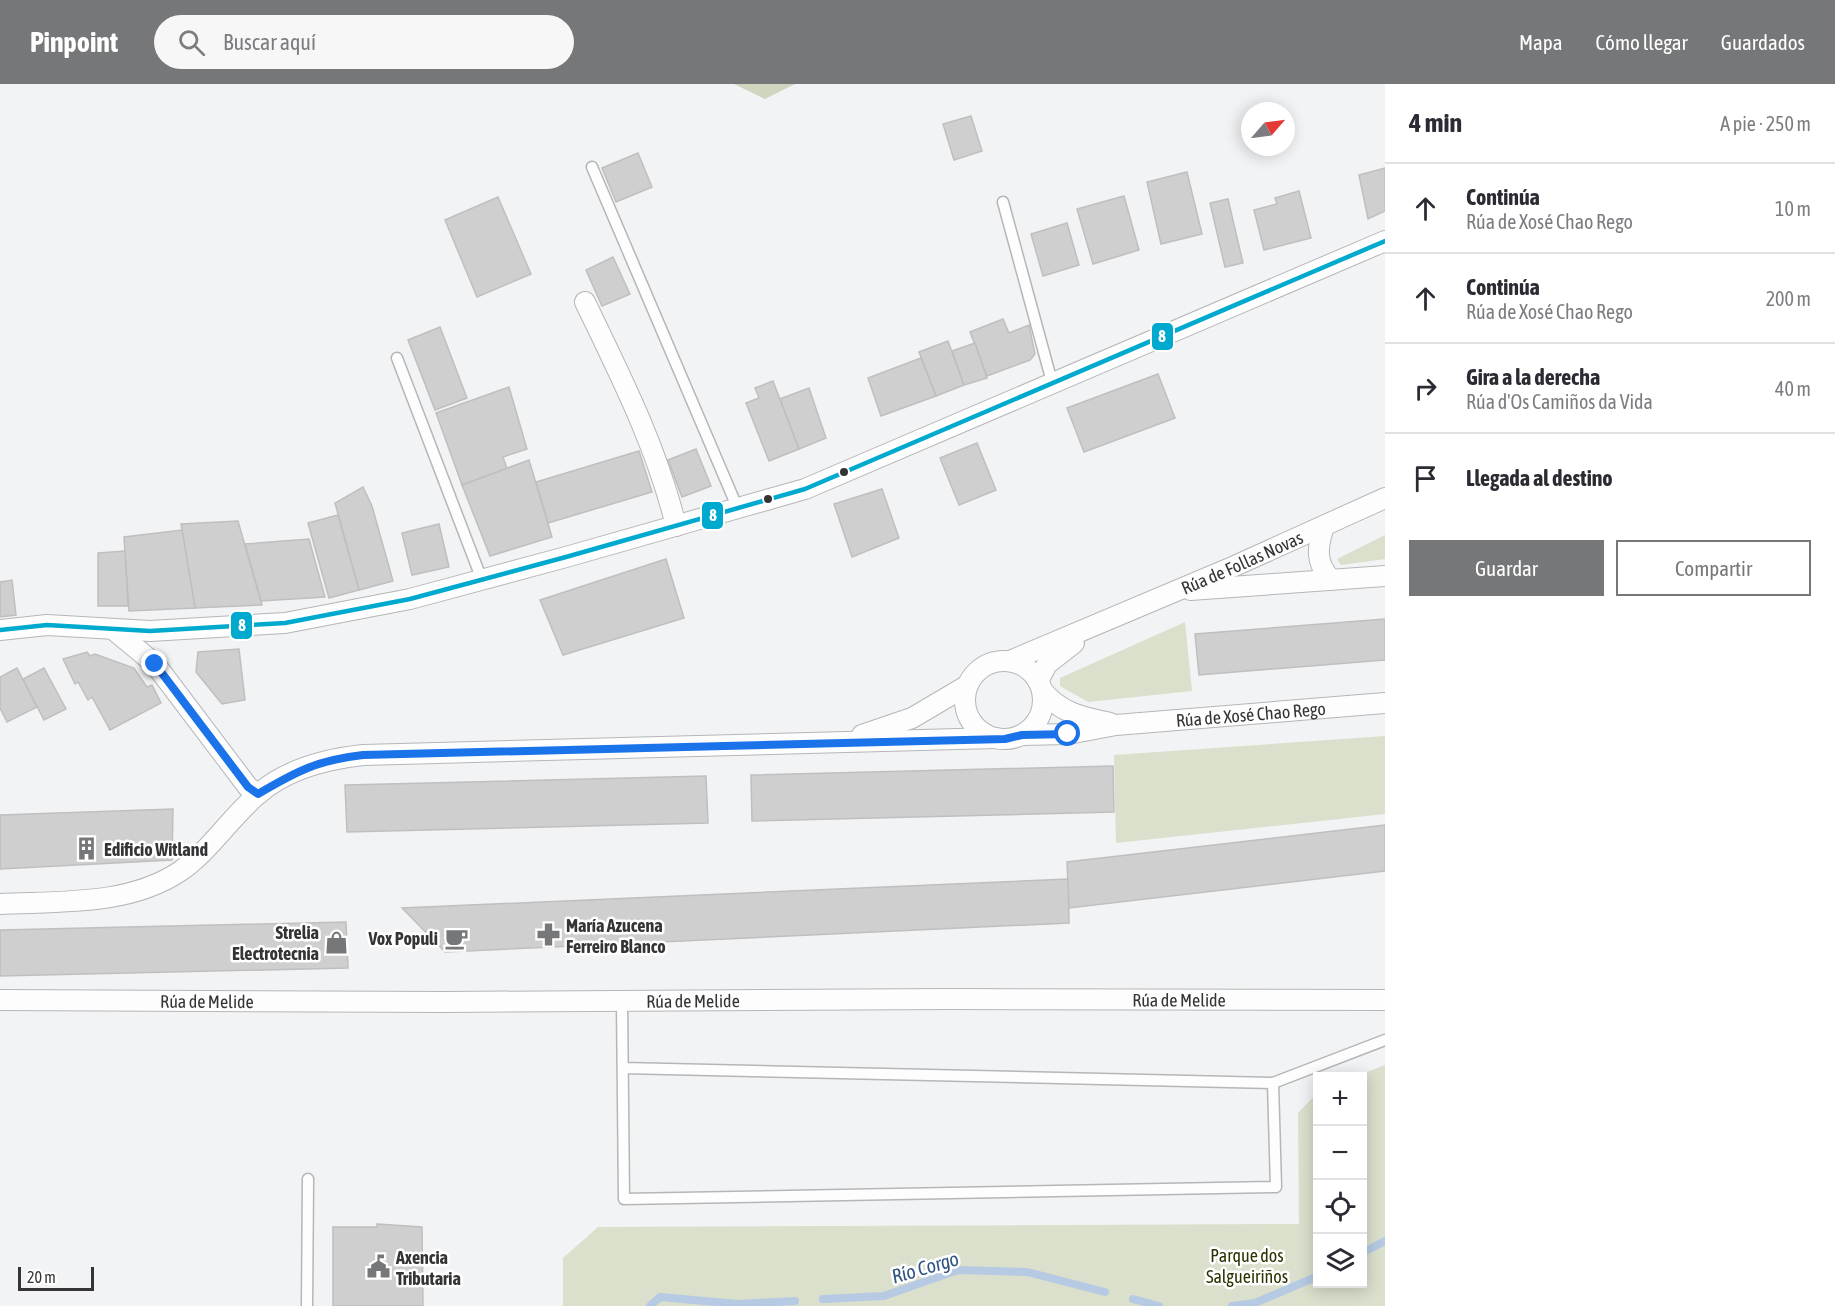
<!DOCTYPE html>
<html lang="es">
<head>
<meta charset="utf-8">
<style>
  :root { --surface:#fff; --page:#f7f7f7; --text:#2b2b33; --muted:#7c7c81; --line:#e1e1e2; --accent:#767779 }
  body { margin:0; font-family:"Asap Condensed",sans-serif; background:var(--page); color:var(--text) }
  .controls { position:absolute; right:18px; bottom:18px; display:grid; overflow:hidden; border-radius:0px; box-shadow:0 3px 15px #0003 }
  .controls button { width:54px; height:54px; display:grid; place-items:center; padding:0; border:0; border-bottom:2px solid var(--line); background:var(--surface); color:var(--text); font:30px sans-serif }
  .compass { position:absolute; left:1241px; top:18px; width:54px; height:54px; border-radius:50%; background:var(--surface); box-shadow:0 3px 15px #0003; rotate:62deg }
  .scale { position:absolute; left:18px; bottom:15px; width:76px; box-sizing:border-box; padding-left:6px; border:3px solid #343436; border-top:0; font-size:16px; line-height:21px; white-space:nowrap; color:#343436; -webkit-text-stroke:4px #fff; paint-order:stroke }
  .stop { position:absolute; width:18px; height:18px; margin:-14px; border:4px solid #1a73e8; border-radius:50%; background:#fff }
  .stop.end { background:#1a73e8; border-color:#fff; box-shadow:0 2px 6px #0008 }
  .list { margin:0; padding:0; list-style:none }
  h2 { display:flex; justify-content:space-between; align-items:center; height:78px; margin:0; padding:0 24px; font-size:26px }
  h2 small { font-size:20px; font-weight:400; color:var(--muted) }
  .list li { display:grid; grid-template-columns:39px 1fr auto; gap:18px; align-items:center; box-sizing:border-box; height:90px; padding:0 24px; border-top:2px solid var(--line) }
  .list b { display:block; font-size:22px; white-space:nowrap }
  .list p { margin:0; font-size:20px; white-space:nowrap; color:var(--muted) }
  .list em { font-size:20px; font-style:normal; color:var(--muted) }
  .actions { display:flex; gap:12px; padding:18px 24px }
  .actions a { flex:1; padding:14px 0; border:2px solid var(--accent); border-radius:0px; text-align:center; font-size:21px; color:var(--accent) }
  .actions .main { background:var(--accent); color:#fff }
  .icon { flex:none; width:33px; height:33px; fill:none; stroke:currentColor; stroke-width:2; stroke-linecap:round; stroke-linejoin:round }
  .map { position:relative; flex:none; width:1385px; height:1222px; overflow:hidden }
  header { display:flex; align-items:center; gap:36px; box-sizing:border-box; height:84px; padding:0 30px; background:var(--accent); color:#fff }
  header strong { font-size:28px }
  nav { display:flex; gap:33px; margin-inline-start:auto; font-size:21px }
  .search { width:420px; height:54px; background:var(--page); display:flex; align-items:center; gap:15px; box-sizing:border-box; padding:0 21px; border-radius:33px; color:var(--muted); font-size:22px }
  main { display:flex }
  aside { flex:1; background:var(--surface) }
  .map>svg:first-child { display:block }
  .green { fill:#dae0cc }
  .forest { fill:#cfd5bf }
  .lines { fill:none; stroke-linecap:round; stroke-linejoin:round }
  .stream { stroke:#b6cae3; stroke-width:8 }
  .building { fill:#cfcfd0; stroke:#bfbfbf; stroke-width:1.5 }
  .service-casing { stroke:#b5b6b7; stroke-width:13 }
  .minor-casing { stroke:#b5b6b7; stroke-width:22 }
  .service { stroke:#fdfdfe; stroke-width:10 }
  .minor { stroke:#fdfdfe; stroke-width:20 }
  .bus-1-casing { stroke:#fff; stroke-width:9 }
  .bus-1 { stroke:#00a9ce; stroke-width:4.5 }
  .route { stroke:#1a73e8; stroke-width:8 }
  .bus-dot { fill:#343436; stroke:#fff; stroke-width:2 }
  .labels { text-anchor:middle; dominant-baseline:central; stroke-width:5; stroke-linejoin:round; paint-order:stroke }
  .street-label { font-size:18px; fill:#343436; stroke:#fff }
  .poi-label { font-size:18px; font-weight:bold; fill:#343436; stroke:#fff; text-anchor:start }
  .park-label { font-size:18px; fill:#2b3301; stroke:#fff }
  .water-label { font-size:20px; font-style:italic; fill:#2f5482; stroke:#fff }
  .line-badge { stroke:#fff; stroke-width:2 }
  .badge-label { font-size:16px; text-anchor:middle; font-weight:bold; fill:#fff }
</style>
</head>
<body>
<header>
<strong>Pinpoint</strong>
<div class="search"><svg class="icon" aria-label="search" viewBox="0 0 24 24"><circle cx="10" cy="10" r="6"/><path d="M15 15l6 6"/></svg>Buscar aquí</div>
<nav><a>Mapa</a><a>Cómo llegar</a><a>Guardados</a></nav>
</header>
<main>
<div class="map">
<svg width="1385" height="1222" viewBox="0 0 1385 1222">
  <rect width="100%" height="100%" fill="#f2f3f5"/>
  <!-- green -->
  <g class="green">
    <polygon points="1385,451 1385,475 1341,481 1337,475"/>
    <polygon points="1185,538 1192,607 1088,618 1060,602 1060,594"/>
    <polygon points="1385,652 1385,730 1116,759 1114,671"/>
    <polygon points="1385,981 1385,1222 563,1222 563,1174 598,1143 1299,1140 1298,1029 1317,1009 1318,1200 1362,1200 1362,992 1357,992"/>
  </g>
  <!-- forest -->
  <polygon class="forest" points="734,0 795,0 765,15"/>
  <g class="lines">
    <!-- stream -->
    <g class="stream">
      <polyline points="1362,1169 1385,1157"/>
      <polyline points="823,1215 884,1212 958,1186 1027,1188 1105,1208"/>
      <polyline points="1133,1215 1159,1222"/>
      <polyline points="650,1222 660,1213 737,1220 795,1217"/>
      <polyline points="1232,1222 1255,1219 1318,1192"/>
    </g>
  </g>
  <!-- building -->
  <g class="building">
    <polygon points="971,32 982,67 954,76 943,40"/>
    <polygon points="638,69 652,103 616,118 602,84"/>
    <polygon points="1385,84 1385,127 1368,135 1359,91"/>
    <polygon points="1187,88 1202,150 1161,160 1147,98"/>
    <polygon points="1299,107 1311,154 1264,166 1254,126 1277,120 1275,114"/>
    <polygon points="1124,112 1139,166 1093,180 1077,125"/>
    <polygon points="498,113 531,190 477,213 445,136"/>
    <polygon points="1228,115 1243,179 1225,183 1210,119"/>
    <polygon points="1067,139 1079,181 1043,192 1031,150"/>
    <polygon points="613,173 630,210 602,222 586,186"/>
    <polygon points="1003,235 1009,249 1029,241 1035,270 1030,276 987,292 970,248"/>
    <polygon points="440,243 467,314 435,326 408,256"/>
    <polygon points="948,257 964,301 936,312 919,268"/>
    <polygon points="975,259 987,294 964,301 952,267"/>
    <polygon points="921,274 936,312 881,332 868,294"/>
    <polygon points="1158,290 1175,334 1084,368 1067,324"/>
    <polygon points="773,297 799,365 769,377 746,319 759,314 755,304"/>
    <polygon points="509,303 527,365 503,373 507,385 462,401 436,329"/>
    <polygon points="809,304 826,354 799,365 780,315"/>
    <polygon points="977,359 996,406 959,421 940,374"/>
    <polygon points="696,365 711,402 682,413 668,376"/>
    <polygon points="639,367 652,408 548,439 536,398"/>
    <polygon points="529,376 552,453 490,472 462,401"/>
    <polygon points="363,403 372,422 393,497 359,506 335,419"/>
    <polygon points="882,405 899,454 852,473 834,420"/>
    <polygon points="338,431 359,506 329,514 308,439"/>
    <polygon points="238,437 262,521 195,524 181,440"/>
    <polygon points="439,440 449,483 412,491 402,449"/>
    <polygon points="182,446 195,524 129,527 124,453"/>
    <polygon points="309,455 325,513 261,517 245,460"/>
    <polygon points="125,467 128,522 98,522 98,469"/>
    <polygon points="666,475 684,534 563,571 540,516"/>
    <polygon points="12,496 16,531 0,533 0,498"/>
    <polygon points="1385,535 1385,576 1199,591 1195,550"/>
    <polygon points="239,565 245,616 222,620 196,588 198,568"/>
    <polygon points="87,568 90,572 95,570 134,584 147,603 152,601 161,619 110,646 92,613 88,616 78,598 75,600 63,575"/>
    <polygon points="17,584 37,623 7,638 0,624 0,593"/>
    <polygon points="44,584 66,625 44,636 23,595"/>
    <polygon points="1113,682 1114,728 752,737 751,691"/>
    <polygon points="706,692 708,739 347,748 345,701"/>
    <polygon points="173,725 172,776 0,785 0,731"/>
    <polygon points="1385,741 1385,787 1069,824 1067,778"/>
    <polygon points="1068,795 1069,839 445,868 402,824"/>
    <polygon points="346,838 348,884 0,892 0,846"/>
    <polygon points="377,1140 422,1143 423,1222 333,1222 333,1143 377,1143"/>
  </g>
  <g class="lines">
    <defs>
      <g id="service">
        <polyline points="592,83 738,425"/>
        <polyline points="1003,118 1052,298"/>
        <polyline points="397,274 482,496"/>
        <polyline points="622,918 624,1115 1276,1103 1273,999 623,984"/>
        <polyline points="1273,999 1385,956"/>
        <polyline points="307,1222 308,1095"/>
      </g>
      <g id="minor">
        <path d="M 585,218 C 620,291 657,363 676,442"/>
        <path d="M 1324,442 C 1317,464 1315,478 1331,496"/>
        <polyline points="1190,506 1385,492"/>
        <polyline points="0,546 47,541 150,547 285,539 410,515 566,473 805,405 1385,157"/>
        <polyline points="114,546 155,580 248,703 258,710"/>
        <path id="s1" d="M 1010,577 L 1228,485 L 1385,414"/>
        <circle cx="1004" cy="616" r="39"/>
        <polyline points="1038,597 1047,580 1074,559"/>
        <path d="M 1042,606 C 1060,629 1082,633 1110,639"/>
        <polyline points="862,651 912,634 968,601"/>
        <path id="s2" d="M 1022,651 L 1068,650 L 1116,641 L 1385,619"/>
        <path d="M 0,820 C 59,817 127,822 179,788 C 210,767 229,735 257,711 C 286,685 326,675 363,671 L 996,654"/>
        <path id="s3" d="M 0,916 L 445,918 L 949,915 L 1385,916"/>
      </g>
    </defs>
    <!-- service casing -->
    <use href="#service" class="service-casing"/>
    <!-- minor casing -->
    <use href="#minor" class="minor-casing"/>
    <!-- service -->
    <use href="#service" class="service"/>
    <!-- minor -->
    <use href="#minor" class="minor"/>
    <defs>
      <polyline id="bus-1" points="0,546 47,541 150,547 285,539 410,515 566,473 805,405 1385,157"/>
    </defs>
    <!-- bus-1 casing -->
    <use href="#bus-1" class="bus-1-casing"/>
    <!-- bus-1 -->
    <use href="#bus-1" class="bus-1"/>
  </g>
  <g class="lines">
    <!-- route -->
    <path class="route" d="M 155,580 L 248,703 L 258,710 C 297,687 318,676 363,671 L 1005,655 L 1022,651 L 1068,650"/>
  </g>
  <!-- icons -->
  <defs>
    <symbol id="building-bare" viewBox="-9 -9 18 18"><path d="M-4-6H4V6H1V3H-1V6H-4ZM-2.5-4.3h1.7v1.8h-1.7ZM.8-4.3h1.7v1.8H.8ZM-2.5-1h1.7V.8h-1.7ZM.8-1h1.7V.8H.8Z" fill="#767779" stroke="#fff" stroke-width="2.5" paint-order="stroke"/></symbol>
    <symbol id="pharmacy-bare" viewBox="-9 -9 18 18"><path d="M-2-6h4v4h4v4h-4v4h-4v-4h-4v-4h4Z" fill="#767779" stroke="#fff" stroke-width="2.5" paint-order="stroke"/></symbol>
    <symbol id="cafe-bare" viewBox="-9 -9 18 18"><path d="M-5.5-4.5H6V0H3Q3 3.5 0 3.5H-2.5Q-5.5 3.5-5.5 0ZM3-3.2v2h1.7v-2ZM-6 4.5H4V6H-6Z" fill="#767779" stroke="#fff" stroke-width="2.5" paint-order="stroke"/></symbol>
    <symbol id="shop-bare" viewBox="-9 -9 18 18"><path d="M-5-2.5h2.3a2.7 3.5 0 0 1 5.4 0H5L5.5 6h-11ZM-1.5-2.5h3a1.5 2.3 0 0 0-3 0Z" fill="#767779" stroke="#fff" stroke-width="2.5" paint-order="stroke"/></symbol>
    <symbol id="civic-bare" viewBox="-9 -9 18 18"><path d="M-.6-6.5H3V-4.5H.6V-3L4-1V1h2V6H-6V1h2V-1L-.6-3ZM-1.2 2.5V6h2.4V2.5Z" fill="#767779" stroke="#fff" stroke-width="2.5" paint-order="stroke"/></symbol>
  </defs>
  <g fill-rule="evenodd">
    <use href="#building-bare" x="70" y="748" width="33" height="33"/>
    <use href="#pharmacy-bare" x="532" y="834" width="33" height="33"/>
    <use href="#cafe-bare" x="440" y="838" width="33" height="33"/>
    <use href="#shop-bare" x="320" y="842" width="33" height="33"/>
    <use href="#civic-bare" x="362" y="1166" width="33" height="33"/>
  </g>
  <!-- markers -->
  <g class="bus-dot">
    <circle cx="844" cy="388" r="5"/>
    <circle cx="768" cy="415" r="5"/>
  </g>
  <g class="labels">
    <!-- street labels -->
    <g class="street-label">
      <text stroke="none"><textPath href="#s1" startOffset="252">Rúa de Follas Novas</textPath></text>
      <text stroke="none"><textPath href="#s2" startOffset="230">Rúa de Xosé Chao Rego</textPath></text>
      <text stroke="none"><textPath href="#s3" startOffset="1179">Rúa de Melide</textPath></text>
      <text stroke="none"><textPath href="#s3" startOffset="207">Rúa de Melide</textPath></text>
      <text stroke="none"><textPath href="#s3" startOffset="693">Rúa de Melide</textPath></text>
    </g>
    <!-- poi labels -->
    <g class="poi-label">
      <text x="104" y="765">Edificio Witland</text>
      <text x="566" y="841">María Azucena<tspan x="566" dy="21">Ferreiro Blanco</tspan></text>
      <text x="319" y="848" text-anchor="end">Strelia<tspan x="319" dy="21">Electrotecnia</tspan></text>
      <text x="438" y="854" text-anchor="end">Vox Populi</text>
      <text x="396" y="1173">Axencia<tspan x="396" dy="21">Tributaria</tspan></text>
    </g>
    <!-- park labels -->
    <g class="park-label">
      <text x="1247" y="1171">Parque dos<tspan x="1247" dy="21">Salgueiriños</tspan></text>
    </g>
    <!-- water labels -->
    <g class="water-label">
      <text transform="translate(925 1183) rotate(-16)">Río Corgo</text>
    </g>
  </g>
  <g class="line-badge">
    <rect x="1151" y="238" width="23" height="29" rx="6" fill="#00a9ce"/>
    <rect x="701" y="417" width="23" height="29" rx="6" fill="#00a9ce"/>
    <rect x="230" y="527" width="23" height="29" rx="6" fill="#00a9ce"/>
  </g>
  <g class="badge-label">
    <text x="1162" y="258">8</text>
    <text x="713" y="437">8</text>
    <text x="242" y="547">8</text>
  </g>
</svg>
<div class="controls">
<button>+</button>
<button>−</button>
<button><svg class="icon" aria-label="locate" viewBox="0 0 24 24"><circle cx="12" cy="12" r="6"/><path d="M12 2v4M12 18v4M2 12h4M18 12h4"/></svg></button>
<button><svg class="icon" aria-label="layers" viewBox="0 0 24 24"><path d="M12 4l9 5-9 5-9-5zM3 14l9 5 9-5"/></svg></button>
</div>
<svg class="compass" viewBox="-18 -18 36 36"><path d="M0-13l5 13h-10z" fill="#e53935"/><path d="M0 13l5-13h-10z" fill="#7c7c81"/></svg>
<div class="scale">20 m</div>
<div class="stop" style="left:1068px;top:650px"></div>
<div class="stop end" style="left:155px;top:580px"></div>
</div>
<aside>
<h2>4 min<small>A pie · 250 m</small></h2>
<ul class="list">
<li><svg class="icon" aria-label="ahead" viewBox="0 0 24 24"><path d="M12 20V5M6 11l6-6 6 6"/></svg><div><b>Continúa</b><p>Rúa de Xosé Chao Rego</p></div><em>10 m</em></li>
<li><svg class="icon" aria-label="ahead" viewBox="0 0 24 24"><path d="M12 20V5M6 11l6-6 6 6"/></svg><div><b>Continúa</b><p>Rúa de Xosé Chao Rego</p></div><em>200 m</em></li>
<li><svg class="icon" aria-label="right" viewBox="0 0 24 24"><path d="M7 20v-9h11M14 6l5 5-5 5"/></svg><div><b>Gira a la derecha</b><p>Rúa d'Os Camiños da Vida</p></div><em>40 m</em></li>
<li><svg class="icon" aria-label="arrive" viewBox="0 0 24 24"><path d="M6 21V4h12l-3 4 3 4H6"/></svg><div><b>Llegada al destino</b></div></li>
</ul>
<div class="actions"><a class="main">Guardar</a><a>Compartir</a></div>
</aside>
</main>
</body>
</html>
